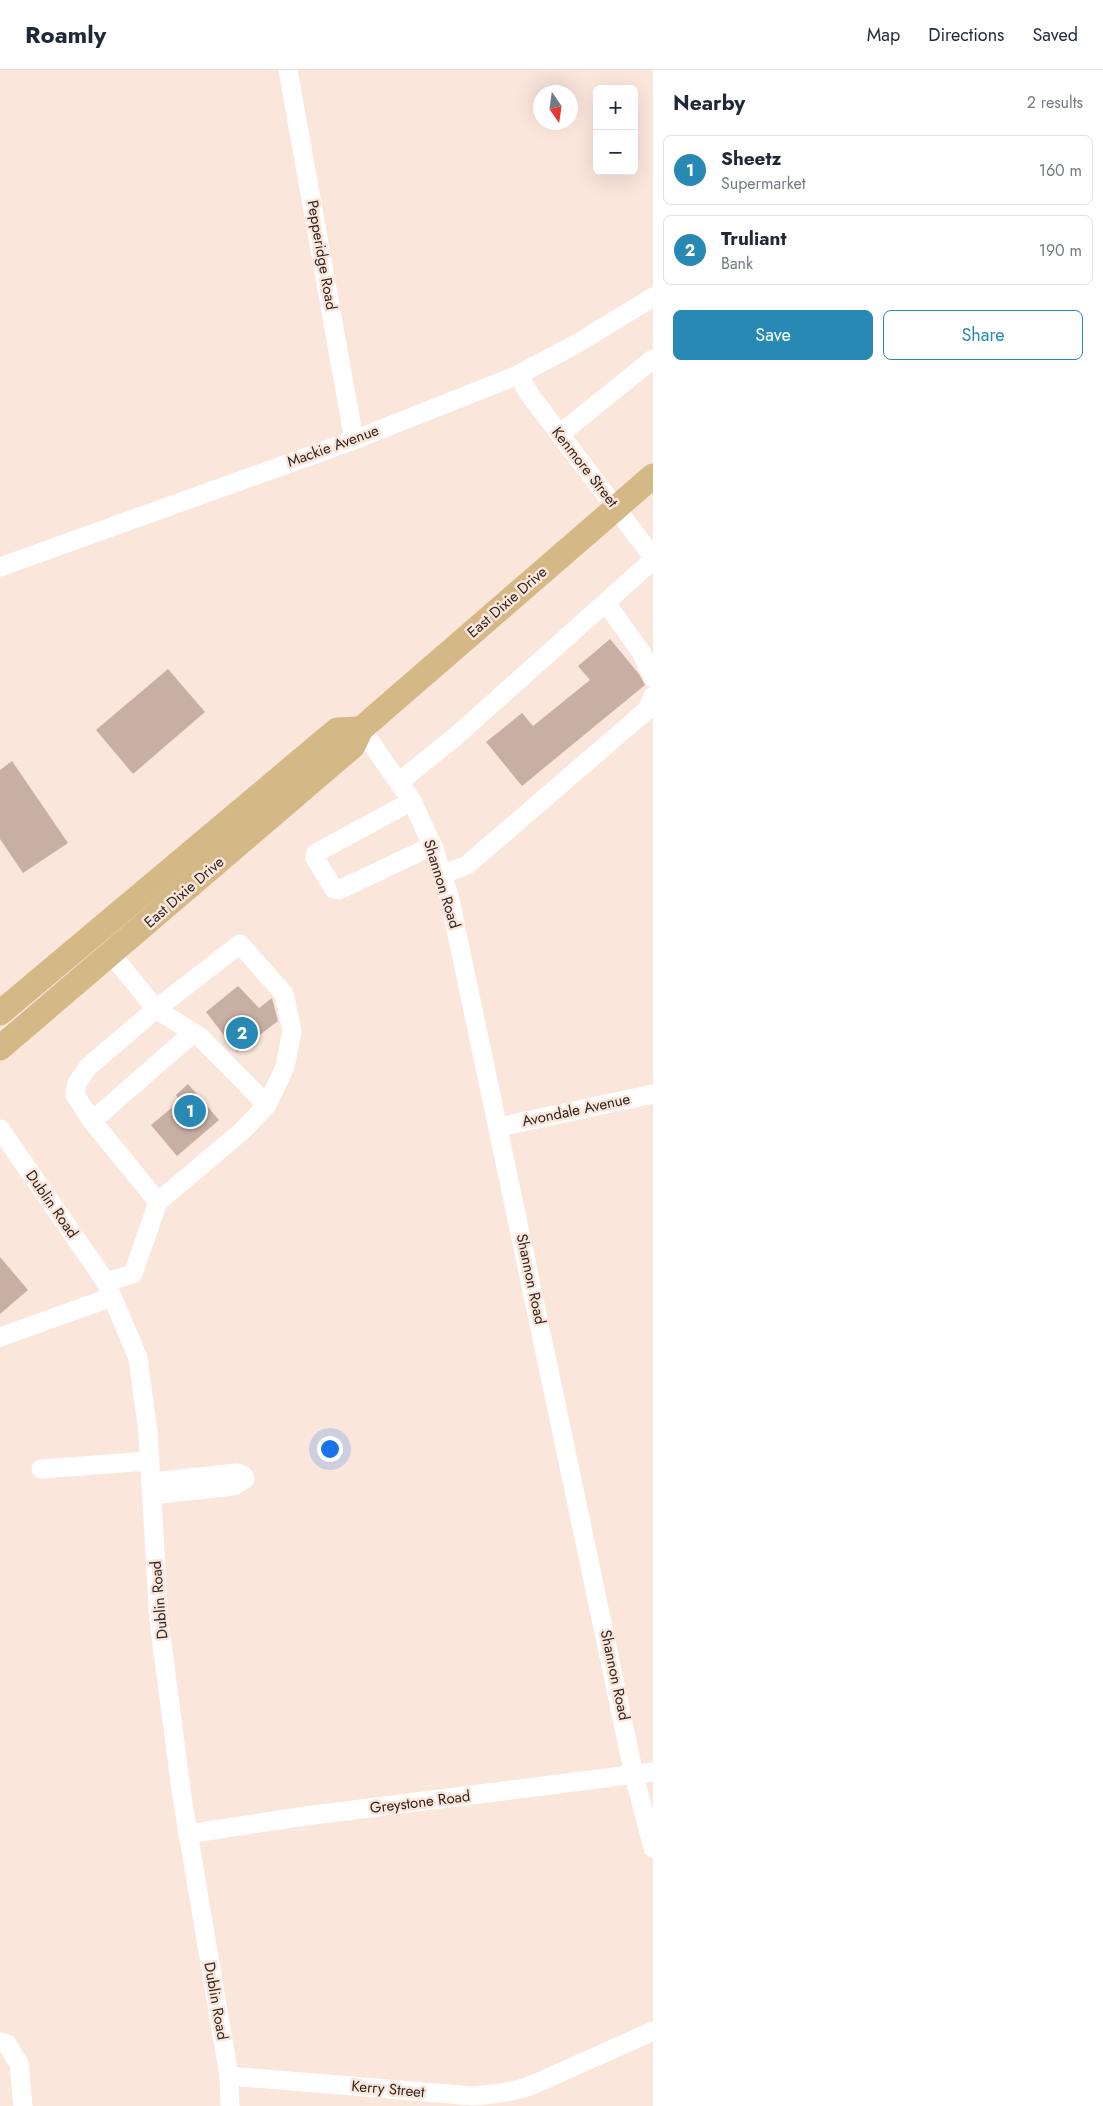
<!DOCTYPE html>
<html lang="en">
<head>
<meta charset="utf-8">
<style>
  :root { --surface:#fff; --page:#f2f2f3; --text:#1f2937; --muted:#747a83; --line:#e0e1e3; --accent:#2789b4 }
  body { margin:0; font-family:Jost,sans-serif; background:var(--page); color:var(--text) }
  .controls { position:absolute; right:15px; top:15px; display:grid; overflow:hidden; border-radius:8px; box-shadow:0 5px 20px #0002 }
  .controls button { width:45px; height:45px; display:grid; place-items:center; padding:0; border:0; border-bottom:1px solid var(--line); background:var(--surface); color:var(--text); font:25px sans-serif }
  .compass { position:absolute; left:533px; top:15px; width:45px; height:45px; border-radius:50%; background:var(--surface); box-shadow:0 5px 20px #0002; rotate:167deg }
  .you { position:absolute; left:329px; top:1378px; width:18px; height:18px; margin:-12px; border:4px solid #fff; border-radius:50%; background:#1a73e8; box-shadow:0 0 0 8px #1a73e833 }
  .badge { display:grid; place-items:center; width:32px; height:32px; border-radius:50%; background:var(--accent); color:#fff; font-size:16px; font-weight:700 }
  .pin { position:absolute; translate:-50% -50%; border:2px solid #fff; box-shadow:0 1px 5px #0006 }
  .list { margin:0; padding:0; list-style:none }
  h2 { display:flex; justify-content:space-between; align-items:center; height:65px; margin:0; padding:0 20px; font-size:21px }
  h2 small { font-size:16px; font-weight:400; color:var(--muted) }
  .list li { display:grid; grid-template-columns:32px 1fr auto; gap:15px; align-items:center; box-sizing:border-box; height:70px; margin:0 10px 10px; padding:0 10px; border:1px solid var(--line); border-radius:8px }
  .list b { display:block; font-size:19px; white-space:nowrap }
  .list p { margin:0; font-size:16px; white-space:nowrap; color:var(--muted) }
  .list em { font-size:16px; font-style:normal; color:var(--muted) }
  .actions { display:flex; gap:10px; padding:15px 20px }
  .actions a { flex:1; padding:11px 0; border:1px solid var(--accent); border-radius:8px; text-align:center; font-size:18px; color:var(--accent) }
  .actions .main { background:var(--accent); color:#fff }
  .map { position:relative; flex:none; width:653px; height:2036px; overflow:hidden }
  header { display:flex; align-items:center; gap:30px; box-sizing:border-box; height:70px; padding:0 25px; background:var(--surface); border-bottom:1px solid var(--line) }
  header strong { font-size:24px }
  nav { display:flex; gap:28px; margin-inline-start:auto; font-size:18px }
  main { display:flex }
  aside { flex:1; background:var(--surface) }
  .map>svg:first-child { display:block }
  .building { fill:#c8afa3 }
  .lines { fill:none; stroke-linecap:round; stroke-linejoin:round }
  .minor { stroke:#fff; stroke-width:19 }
  .major { stroke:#d4b886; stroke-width:25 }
  .labels { text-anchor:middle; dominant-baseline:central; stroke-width:5; stroke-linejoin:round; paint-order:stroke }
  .street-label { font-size:15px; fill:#302621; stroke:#fbe6dc }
</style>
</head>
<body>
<header>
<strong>Roamly</strong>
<nav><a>Map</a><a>Directions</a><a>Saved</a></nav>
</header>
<main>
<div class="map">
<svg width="653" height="2036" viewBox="0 0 653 2036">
  <rect width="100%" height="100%" fill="#fbe6dc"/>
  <!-- building -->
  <g class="building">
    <polygon points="610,569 639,604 645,615 522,716 486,672 522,643 533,656 590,610 578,596"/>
    <polygon points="168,599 205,642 133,704 96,660"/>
    <polygon points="12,691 68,773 23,803 0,769 0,700"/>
    <polygon points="238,916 259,938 272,928 278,951 237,982 206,942"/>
    <polygon points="188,1014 219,1050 177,1086 151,1055 180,1031 176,1025"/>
    <polygon points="0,1187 28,1220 0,1244"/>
  </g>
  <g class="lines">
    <!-- minor -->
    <g class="minor">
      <polyline points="288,0 354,370"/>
      <polyline points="518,305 530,325 653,487"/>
      <polyline points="560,364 653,289"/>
      <polyline points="0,497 354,370 518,305 576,274 653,227"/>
      <polyline points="606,533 641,582 653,608"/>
      <polyline points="361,659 412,731 434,779 449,826 634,1705 653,1778"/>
      <polyline points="399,712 455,667 653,490"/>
      <polyline points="412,731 316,783 315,788 334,819 339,820 432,776"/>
      <polyline points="442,805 467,795 647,640 653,626"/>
      <polygon points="240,874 284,924 292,961 285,997 267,1035 242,1061 158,1132 92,1051 75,1025 77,1013 89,996 156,939"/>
      <polyline points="111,884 156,939 200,967 267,1035"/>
      <polyline points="92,1051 193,963"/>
      <polyline points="499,1057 653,1024"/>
      <polyline points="0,1059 106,1212 138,1288 148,1363 159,1551 182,1727 229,2006 230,2036"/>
      <polyline points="106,1212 133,1204 158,1132"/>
      <polyline points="0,1267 112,1227"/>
      <polyline points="41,1399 149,1391"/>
      <polyline points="151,1412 237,1403 243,1405 245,1409 234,1416 151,1425"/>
      <polyline points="188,1764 298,1747 653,1702"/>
      <polyline points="0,1972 7,1974 19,1994 23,2036"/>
      <path d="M 229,2006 L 473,2026 C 496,2024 516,2022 537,2013 L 653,1961"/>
    </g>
    <!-- major -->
    <g class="major">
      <polyline points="0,943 337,660 361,659"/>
      <polyline points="0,978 353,676 361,659 653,406"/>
    </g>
  </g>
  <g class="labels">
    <!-- street labels -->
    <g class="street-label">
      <text transform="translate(322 185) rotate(80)">Pepperidge Road</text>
      <text transform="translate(333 376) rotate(-20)">Mackie Avenue</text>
      <text transform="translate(585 397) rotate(52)">Kenmore Street</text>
      <text transform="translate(507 532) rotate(-41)">East Dixie Drive</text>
      <text transform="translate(442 814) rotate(73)">Shannon Road</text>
      <text transform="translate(184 822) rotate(-41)">East Dixie Drive</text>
      <text transform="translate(576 1040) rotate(-12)">Avondale Avenue</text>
      <text transform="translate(52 1134) rotate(55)">Dublin Road</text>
      <text transform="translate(531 1209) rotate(78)">Shannon Road</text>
      <text transform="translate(159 1530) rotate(-95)">Dublin Road</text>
      <text transform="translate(615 1605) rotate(78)">Shannon Road</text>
      <text transform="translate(420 1732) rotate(-7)">Greystone Road</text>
      <text transform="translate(216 1931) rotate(80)">Dublin Road</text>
      <text transform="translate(388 2019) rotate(5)">Kerry Street</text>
    </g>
  </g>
</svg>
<div class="controls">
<button>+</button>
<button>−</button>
</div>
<svg class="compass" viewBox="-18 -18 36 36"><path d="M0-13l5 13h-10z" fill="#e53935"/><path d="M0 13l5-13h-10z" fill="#747a83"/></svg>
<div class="you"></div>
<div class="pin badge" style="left:190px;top:1041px">1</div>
<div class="pin badge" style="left:242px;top:963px">2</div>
</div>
<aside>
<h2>Nearby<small>2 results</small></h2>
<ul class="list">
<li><span class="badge">1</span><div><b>Sheetz</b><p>Supermarket</p></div><em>160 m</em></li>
<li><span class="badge">2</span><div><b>Truliant</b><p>Bank</p></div><em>190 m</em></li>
</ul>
<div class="actions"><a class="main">Save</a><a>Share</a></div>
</aside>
</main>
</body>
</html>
